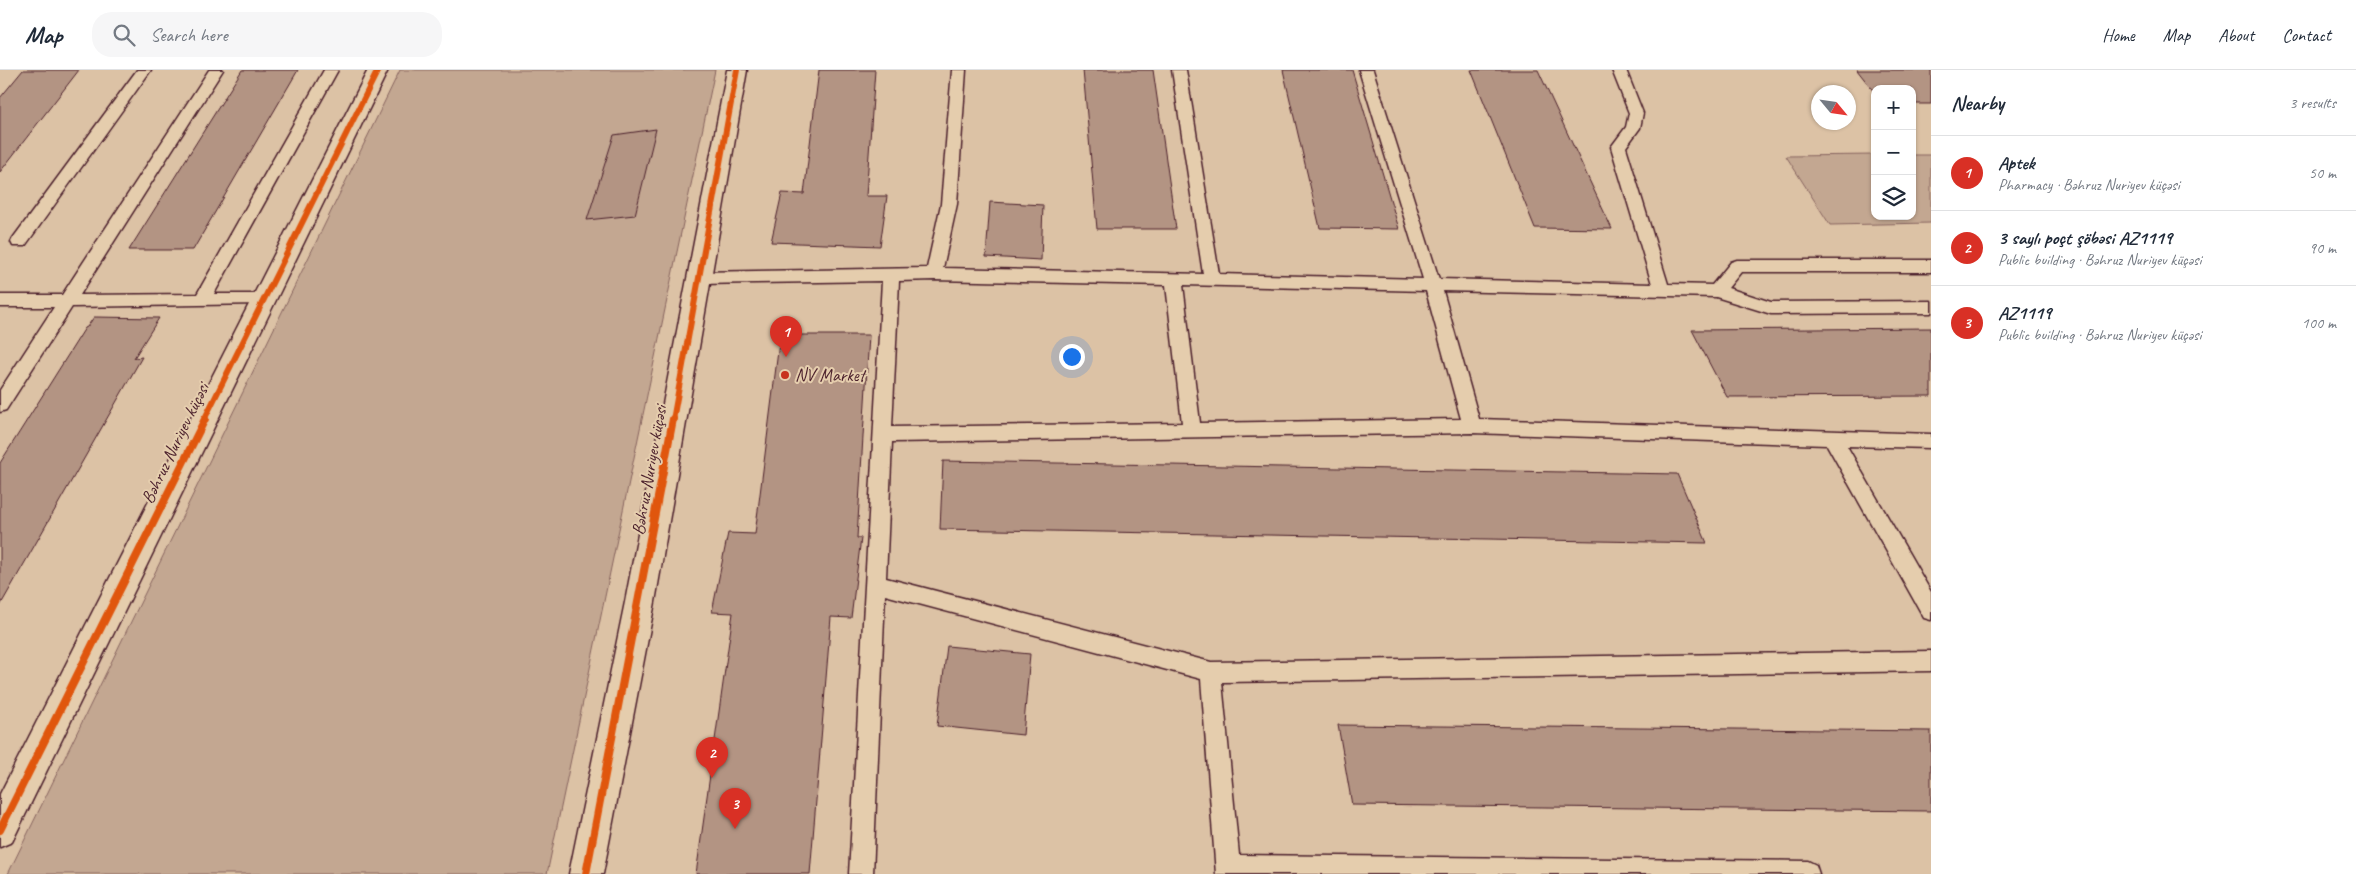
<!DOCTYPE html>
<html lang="en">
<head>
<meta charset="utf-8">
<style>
  :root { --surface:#fff; --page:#f6f6f7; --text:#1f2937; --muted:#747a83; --line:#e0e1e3; --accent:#d93025 }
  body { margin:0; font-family:Caveat,sans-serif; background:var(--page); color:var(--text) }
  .controls { position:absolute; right:15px; top:15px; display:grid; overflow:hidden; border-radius:10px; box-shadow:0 1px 4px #0004 }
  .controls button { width:45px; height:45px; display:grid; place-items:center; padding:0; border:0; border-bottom:1px solid var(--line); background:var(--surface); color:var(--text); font:25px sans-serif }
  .compass { position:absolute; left:1811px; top:15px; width:45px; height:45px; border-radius:50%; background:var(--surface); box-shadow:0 1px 4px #0004; rotate:119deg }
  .you { position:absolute; left:1071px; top:286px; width:18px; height:18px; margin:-12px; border:4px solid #fff; border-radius:50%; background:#1a73e8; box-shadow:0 0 0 8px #1a73e833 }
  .badge { display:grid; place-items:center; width:32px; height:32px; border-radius:50%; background:var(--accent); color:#fff; font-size:16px; font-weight:700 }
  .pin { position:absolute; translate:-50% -41px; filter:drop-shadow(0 1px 2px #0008) }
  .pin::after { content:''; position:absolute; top:26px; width:18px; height:15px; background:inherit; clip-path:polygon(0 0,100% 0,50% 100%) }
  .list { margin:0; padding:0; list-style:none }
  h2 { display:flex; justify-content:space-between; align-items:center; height:65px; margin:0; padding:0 20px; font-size:21px }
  h2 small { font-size:16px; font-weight:400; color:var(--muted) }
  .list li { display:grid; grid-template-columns:32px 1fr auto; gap:15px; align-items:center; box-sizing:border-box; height:75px; padding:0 20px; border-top:1px solid var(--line) }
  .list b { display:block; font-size:19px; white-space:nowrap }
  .list p { margin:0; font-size:16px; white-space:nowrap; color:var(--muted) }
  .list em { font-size:16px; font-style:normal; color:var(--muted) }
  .icon { flex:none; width:28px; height:28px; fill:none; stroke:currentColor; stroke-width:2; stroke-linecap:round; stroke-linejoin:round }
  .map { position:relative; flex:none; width:1931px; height:804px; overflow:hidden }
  header { display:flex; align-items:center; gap:30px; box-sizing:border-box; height:70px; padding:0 25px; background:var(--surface); border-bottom:1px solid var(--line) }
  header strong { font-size:24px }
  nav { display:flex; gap:28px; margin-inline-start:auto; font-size:18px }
  .search { width:350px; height:45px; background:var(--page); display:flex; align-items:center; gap:12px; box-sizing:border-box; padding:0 18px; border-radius:20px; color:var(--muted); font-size:19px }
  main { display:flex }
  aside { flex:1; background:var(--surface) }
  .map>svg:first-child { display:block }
  .green { fill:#c3a791; stroke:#86635e }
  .building { fill:#b39483; stroke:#4a1f2b }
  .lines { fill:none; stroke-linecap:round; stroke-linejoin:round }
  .lane-casing { stroke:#4a1f2b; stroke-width:3 }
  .street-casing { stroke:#4a1f2b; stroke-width:3 }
  .lane { fill:#e5cdad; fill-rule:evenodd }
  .street { fill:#e5cdad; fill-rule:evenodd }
  .cycleway-far1-casing { stroke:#e5cdad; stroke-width:9 }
  .cycleway-casing { stroke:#e5cdad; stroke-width:11 }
  .cycleway-far1 { stroke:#e0560e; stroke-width:6 }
  .cycleway { stroke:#e0560e; stroke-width:8 }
  .poi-dot { fill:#c8321e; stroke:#e5cdad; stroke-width:2 }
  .labels { text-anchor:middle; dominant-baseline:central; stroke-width:4; stroke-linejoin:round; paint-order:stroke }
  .poi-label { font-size:18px; fill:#4a1f2b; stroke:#e5cdad; text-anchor:start }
  .street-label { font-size:18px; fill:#4a1f2b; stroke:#e5cdad }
</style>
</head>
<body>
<header>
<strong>Map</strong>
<div class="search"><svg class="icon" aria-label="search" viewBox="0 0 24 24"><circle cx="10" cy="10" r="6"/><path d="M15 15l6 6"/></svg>Search here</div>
<nav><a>Home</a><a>Map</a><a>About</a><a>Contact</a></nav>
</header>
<main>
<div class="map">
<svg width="1931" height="804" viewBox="0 0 1931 804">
  <rect width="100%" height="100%" fill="#dcc2a5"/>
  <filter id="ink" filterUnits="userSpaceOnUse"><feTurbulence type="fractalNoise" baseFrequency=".02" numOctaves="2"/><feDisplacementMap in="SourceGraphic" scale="10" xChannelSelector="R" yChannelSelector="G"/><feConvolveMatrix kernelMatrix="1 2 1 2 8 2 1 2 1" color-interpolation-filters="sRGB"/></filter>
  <g filter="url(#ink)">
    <!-- green -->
    <g class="green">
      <polygon points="400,0 715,0 547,804 8,804"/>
      <polygon points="1875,85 1875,146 1912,146 1912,85 1931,85 1931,153 1830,155 1786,86"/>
    </g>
    <!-- building -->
    <g class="building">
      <polygon points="23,0 79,0 0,102 0,28"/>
      <polygon points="242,0 298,0 193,180 129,180"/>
      <polygon points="819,0 875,0 866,126 887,126 880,176 771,172 782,123 804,124"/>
      <polygon points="1083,0 1153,0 1176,159 1097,159"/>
      <polygon points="1283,0 1352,0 1399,159 1320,158"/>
      <polygon points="1471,0 1538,0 1612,159 1535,158"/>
      <polygon points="1857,0 1931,0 1931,34 1912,34 1912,19 1875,19 1875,23"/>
      <polygon points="656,59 635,145 587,150 614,65"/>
      <polygon points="990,132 1043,135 1041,190 986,187"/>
      <polygon points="94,247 159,248 134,288 142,287 0,536 0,393 85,258 87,257"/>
      <polygon points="1931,258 1931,326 1727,327 1692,260"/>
      <polygon points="780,265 869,265 857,468 861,468 851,548 831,547 810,804 696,804 733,543 712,542 728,463 755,464"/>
      <polygon points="943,391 1677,404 1707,473 940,459"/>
      <polygon points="947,576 1030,584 1023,665 937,656"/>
      <polygon points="1338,655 1931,661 1931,741 1352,735"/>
    </g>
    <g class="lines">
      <defs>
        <g id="lane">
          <polygon points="137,0 151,0 25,176 13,176 11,172 13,168"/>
          <polygon points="209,0 223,0 80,225 197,224 324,0 338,0 214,224 263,224 269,226 271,230 269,234 72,237 6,340 0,342 0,320 54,237 0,237 0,225 62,225"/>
          <path d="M 952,0 L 966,0 L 957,134 L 943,198 L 1203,204 L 1172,0 L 1186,0 L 1219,204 L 1423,209 L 1359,0 L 1373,0 L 1439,209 L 1652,214 L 1611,77 L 1626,57 L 1629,43 L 1612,0 L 1626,0 L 1643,43 L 1640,58 L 1626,77 L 1668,214 L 1712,215 L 1731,192 L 1737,190 L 1931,190 L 1931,202 L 1741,202 L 1728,218 L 1771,232 L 1931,231 L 1931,243 L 1771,244 L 1716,227 L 1443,221 L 1479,349 L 1931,364 L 1931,378 L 1847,376 L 1931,522 L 1931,550 L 1924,548 L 1827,375 L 1472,363 L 892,372 L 886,508 L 1211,592 L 1931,581 L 1931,601 L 1222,612 L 1239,785 L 1808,791 L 1816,795 L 1819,804 L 1216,804 L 1201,609 L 885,525 L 873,804 L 849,804 L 882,211 L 699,214 L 693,212 L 691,208 L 693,204 L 699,202 L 927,198 L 941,134 ZM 934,210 L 1166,215 L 1182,353 L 892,357 L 899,211 ZM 1183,215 L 1426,221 L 1461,349 L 1200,353 Z"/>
        </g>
        <g id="street">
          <polygon points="368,0 388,0 12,772 0,777 0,724"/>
          <polygon points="727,0 747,0 655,532 603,804 569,804 625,532"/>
        </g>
      </defs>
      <!-- lane casing -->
      <use href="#lane" class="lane-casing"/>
      <!-- street casing -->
      <use href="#street" class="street-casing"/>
      <!-- lane -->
      <use href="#lane" class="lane"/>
      <!-- street -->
      <use href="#street" class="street"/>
      <defs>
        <g id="cycleway-far1">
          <polyline points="204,350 378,0"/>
          <polyline points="673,350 737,0"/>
        </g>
        <g id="cycleway">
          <polyline points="0,760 205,349"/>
          <polyline points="586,804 673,349"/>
        </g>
      </defs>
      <!-- cycleway-far1 casing -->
      <use href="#cycleway-far1" class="cycleway-far1-casing"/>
      <!-- cycleway casing -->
      <use href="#cycleway" class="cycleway-casing"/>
      <!-- cycleway-far1 -->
      <use href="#cycleway-far1" class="cycleway-far1"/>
      <!-- cycleway -->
      <use href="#cycleway" class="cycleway"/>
    </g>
  </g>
  <!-- markers -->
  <circle class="poi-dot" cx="785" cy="305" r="5"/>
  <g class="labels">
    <!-- poi labels -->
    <g class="poi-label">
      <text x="795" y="305">NV Market</text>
    </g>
    <!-- street labels -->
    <g class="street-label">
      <text transform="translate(175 373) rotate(-64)">Bəhruz Nuriyev küçəsi</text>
      <text transform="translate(649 400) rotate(-80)">Bəhruz Nuriyev küçəsi</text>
    </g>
  </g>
</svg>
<div class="controls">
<button>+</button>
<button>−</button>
<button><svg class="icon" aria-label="layers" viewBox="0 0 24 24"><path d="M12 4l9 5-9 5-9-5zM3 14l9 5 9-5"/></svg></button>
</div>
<svg class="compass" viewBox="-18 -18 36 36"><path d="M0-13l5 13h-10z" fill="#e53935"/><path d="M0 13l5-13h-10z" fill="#747a83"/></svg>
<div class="you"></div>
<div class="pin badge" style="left:786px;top:287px">1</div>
<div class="pin badge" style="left:712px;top:708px">2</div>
<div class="pin badge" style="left:735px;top:759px">3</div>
</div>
<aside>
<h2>Nearby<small>3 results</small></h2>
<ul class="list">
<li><span class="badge">1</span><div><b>Aptek</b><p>Pharmacy · Bəhruz Nuriyev küçəsi</p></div><em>50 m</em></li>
<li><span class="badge">2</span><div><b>3 saylı poçt şöbəsi AZ1119</b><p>Public building · Bəhruz Nuriyev küçəsi</p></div><em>90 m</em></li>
<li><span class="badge">3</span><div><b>AZ1119</b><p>Public building · Bəhruz Nuriyev küçəsi</p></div><em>100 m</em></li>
</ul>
</aside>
</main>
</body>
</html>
